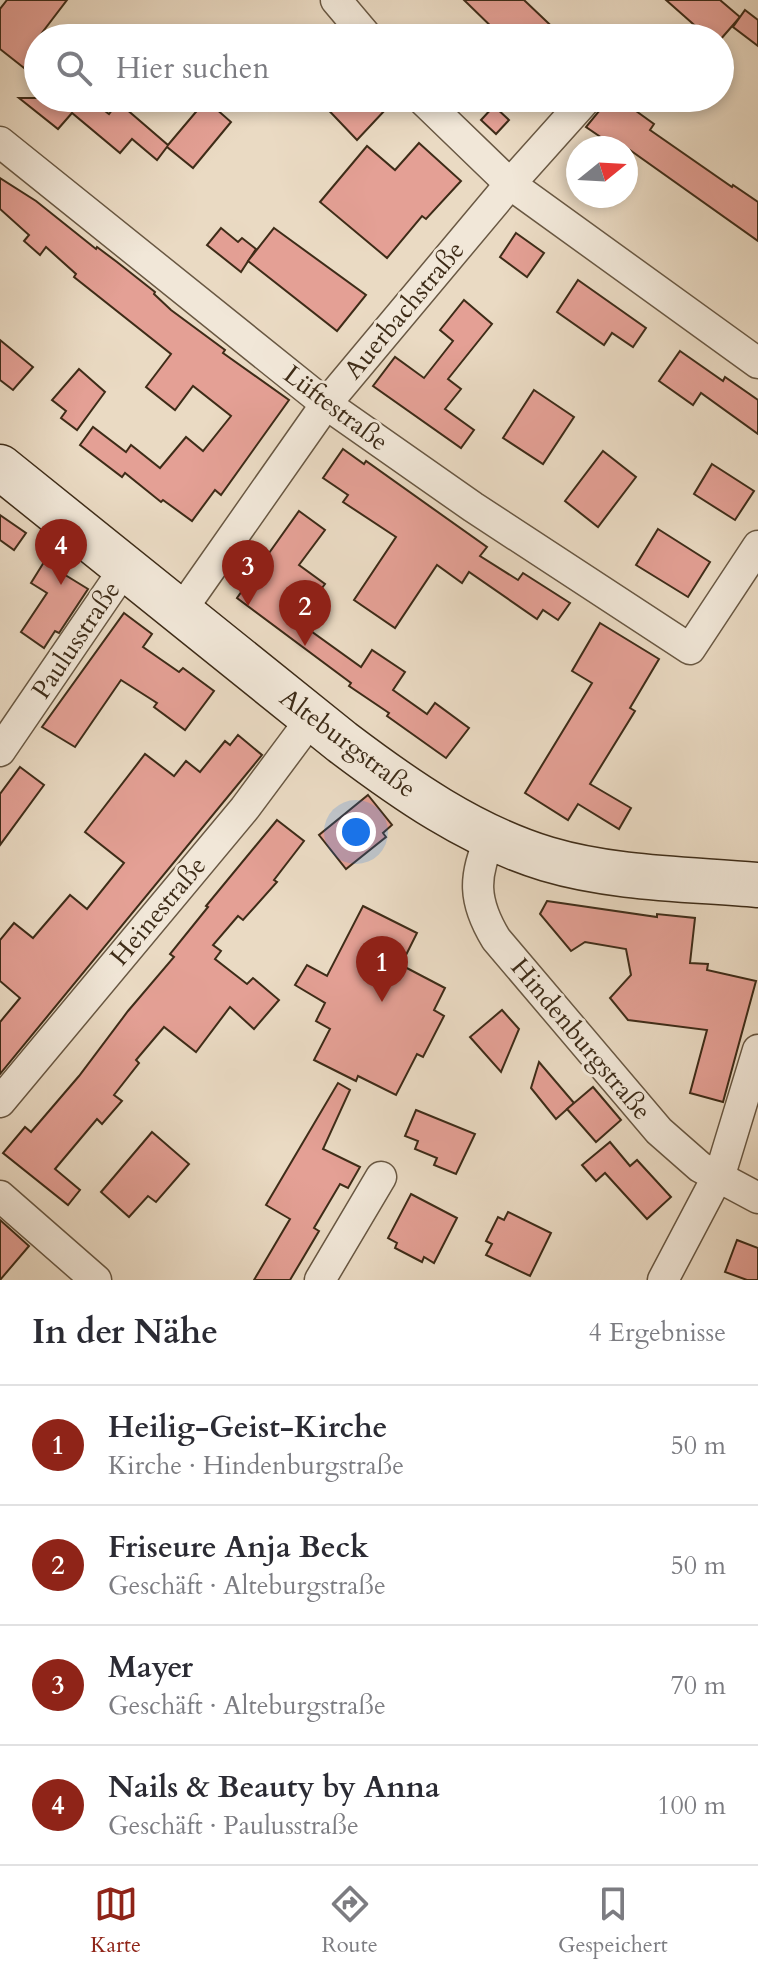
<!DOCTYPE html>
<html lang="de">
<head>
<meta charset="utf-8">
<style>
  :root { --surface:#fff; --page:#f7f7f7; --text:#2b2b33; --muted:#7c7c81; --line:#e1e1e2; --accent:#8f2418 }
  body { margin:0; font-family:Cardo,serif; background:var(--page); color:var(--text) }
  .compass { position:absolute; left:566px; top:136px; width:72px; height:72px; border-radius:50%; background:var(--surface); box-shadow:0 4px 12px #0003; rotate:72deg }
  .you { position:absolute; left:356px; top:832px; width:28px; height:28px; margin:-20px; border:6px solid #fff; border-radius:50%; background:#1a73e8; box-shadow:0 0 0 12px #1a73e833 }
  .badge { display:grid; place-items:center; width:52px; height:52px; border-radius:50%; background:var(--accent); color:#fff; font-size:26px; font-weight:700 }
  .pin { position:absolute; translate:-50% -66px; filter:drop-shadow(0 2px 4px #0008) }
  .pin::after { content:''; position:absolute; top:42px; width:28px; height:24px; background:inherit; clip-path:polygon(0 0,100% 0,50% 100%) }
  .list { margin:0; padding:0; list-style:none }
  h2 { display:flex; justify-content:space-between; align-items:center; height:104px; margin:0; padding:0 32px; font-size:34px }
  h2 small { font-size:26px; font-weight:400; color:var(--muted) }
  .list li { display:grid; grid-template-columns:52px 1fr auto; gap:24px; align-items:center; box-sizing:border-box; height:120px; padding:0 32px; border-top:2px solid var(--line) }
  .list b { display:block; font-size:30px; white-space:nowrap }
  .list p { margin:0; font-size:26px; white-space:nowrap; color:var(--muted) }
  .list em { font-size:26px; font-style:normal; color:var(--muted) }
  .icon { flex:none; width:44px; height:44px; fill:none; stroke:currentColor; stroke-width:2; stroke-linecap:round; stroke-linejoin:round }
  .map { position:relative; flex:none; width:758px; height:1280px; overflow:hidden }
  .search { position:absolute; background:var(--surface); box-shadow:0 4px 12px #0003; left:24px; right:24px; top:24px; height:88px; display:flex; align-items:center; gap:20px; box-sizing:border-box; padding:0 28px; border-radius:44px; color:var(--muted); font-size:30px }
  .sheet { height:584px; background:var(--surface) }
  nav { display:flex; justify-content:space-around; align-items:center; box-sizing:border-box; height:112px; border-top:2px solid var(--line); background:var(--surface); font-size:22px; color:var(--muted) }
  nav a { display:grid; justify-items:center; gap:4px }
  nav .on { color:var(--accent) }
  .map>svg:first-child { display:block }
  .building { fill:#e4a095; stroke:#3e2c18; stroke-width:2 }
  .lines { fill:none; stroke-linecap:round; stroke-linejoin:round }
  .minor-casing { stroke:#695843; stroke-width:33 }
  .secondary-casing { stroke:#3e2c18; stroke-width:47 }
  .minor { stroke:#f1e7d8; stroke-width:30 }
  .secondary { stroke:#f1e7d8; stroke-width:44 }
  .labels { text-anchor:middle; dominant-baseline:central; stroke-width:6; stroke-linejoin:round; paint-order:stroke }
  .street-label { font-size:26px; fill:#3e2c18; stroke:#f1e7d8 }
</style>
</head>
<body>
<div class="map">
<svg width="758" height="1280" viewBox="0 0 758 1280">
  <rect width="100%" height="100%" fill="#eadac3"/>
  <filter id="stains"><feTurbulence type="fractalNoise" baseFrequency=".0025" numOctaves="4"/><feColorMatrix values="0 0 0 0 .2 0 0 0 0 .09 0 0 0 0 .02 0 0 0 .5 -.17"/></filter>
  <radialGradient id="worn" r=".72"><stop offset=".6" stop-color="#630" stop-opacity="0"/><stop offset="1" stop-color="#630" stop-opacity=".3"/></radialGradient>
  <!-- building -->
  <g class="building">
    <polygon points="7,0 67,0 38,38 38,79 0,49 0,9"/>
    <polygon points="464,0 524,0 564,38 503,38"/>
    <polygon points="666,0 720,0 740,17 720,40 720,38 709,38"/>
    <polygon points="745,10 758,20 758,46 733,27"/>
    <polygon points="19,98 88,98 109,114 118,102 168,145 206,100 231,122 193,168 167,147 157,160 132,139 120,153 72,113 58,129"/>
    <polygon points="317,98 374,98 386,109 357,140"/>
    <polygon points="607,98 618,98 654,124 650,130 732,187 733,185 758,202 758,241 627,148 595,148 602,138 586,127 600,110"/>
    <polygon points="494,106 509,120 496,134 481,120"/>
    <polygon points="419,143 461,181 426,219 422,216 387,258 320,202 367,146 395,170"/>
    <polygon points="0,178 36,201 96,249 97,247 117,262 155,292 154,294 171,310 225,350 223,353 289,400 221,495 215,490 192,521 163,500 161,502 125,473 122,477 80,445 93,427 126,452 131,445 160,468 186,437 203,451 231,416 193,386 175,410 146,387 171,354 74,277 76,274 46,247 40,255 24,241 29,235 0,209"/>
    <polygon points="221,228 238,242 242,238 256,249 241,272 207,245"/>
    <polygon points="274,228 366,295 337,331 248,261"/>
    <polygon points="516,233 544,253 527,277 500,257"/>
    <polygon points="578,280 646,328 633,347 612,333 604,345 557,312"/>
    <polygon points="464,300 492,324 448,379 461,389 445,409 474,430 461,448 373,386 395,357 424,378 453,341 440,330"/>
    <polygon points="0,340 33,367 13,390 0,380"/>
    <polygon points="680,351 723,381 725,377 758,400 758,434 701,393 693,405 659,381"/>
    <polygon points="79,369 105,392 77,430 61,418 66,411 52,400"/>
    <polygon points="534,390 574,417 543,464 503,438"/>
    <polygon points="343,449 364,464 366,461 487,547 480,556 518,580 523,573 570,603 558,620 543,610 537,619 469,572 462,583 437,565 395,628 354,600 396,537 343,502 348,495 323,478"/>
    <polygon points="603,451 636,477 598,527 565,501"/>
    <polygon points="712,464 754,491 735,520 694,494"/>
    <polygon points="299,511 325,530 299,565 325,584 297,621 361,667 372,650 405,672 393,690 427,714 435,703 469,728 446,758 387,716 389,713 349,686 351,683 237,598"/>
    <polygon points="0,515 26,533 14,550 0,540"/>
    <polygon points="658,529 710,562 688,597 636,565"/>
    <polygon points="44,562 88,589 59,633 55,631 44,648 21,632 47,593 31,583"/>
    <polygon points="124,613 152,634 143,647 179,672 183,668 214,691 185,730 154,707 157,703 121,680 75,747 42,727"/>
    <polygon points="600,623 659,659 630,708 635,711 590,784 631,808 619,829 578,804 568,820 525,793 592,683 572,671"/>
    <polygon points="238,735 262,755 0,1074 0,1022 20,998 0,981 0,940 14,923 33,938 70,895 87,909 124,863 85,832 145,754 174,776 186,761 200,772 225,741 230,745"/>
    <polygon points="20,767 44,785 0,845 0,794"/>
    <polygon points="368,795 392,825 383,833 386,837 346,869 319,835"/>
    <polygon points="277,820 304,841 274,880 277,882 243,920 238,916 213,945 221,951 215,959 247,984 253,978 279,1000 254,1029 230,1007 196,1052 164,1027 136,1060 139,1063 114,1095 122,1101 102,1124 97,1119 55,1169 80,1190 68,1205 3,1153 25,1127 31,1132 79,1076 128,1011 174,957 170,954 208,907 206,906"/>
    <polygon points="547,901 657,917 657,914 695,918 690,963 708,964 707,970 756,981 723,1102 690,1093 707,1030 628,1020 610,998 631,975 626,949 585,942 571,951 540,914"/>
    <polygon points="363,906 417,933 401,965 445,988 434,1010 444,1016 423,1057 417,1054 396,1095 358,1076 356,1081 314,1060 330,1029 316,1021 325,1003 295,985 307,965 327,976"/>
    <polygon points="502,1010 519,1029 501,1072 470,1037"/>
    <polygon points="539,1062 574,1103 556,1119 531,1088"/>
    <polygon points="338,1083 350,1090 323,1149 360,1167 348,1188 340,1184 314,1228 319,1231 290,1280 254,1280 290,1219 266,1205"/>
    <polygon points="593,1087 621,1120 596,1142 567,1109"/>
    <polygon points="416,1110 475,1134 456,1174 434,1165 437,1158 415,1149 418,1141 405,1136"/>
    <polygon points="152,1132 189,1164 156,1202 148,1196 129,1217 101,1192"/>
    <polygon points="610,1142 630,1166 637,1160 671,1197 647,1219 605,1173 596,1181 582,1165"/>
    <polygon points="411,1194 457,1218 434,1263 424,1257 422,1262 395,1248 397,1243 388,1238"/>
    <polygon points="508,1212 551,1233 530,1276 486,1255 492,1244 486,1241 498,1217 504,1220"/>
    <polygon points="0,1220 29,1246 0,1280"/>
    <polygon points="737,1240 758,1248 758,1280 747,1280 725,1272"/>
  </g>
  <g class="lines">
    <defs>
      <g id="minor">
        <polyline points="336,0 368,38"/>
        <polyline points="421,98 510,184 758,363"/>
        <polyline points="0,142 326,404 473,507 690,649 758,546"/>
        <polyline points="180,612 326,404 510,184 587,98"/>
        <polyline points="0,751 125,568"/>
        <path d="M 491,837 C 473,876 473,901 496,939 L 659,1131 L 700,1167 L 758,1198"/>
        <polyline points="0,1102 245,808 312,718"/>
        <polyline points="0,1196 96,1280"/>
        <polyline points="320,1280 381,1177"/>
        <polyline points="663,1280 722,1168 758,1050"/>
      </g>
      <path id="secondary" d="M 0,467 L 342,742 C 404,789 471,836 547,859 C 614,879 689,879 758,885"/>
    </defs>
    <!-- minor casing -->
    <use href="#minor" class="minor-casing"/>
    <!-- secondary casing -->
    <use href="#secondary" class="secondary-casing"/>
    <!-- minor -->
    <use href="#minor" class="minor"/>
    <!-- secondary -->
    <use href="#secondary" class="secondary"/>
  </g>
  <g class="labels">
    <!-- street labels -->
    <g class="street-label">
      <text transform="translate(404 310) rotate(-50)">Auerbachstraße</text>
      <text transform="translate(336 408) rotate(37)">Lüftestraße</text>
      <text transform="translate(76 640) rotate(-56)">Paulusstraße</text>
      <text transform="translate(348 743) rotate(37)">Alteburgstraße</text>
      <text transform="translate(158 911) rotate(-50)">Heinestraße</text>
      <text transform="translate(581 1039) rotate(50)">Hindenburgstraße</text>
    </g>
  </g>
  <rect width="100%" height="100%" filter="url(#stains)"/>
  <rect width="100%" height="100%" fill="url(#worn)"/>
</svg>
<svg class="compass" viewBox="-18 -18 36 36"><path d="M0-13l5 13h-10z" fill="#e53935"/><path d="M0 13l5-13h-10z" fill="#7c7c81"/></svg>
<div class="you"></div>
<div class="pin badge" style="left:382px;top:1002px">1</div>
<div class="pin badge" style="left:305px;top:646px">2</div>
<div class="pin badge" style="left:248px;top:606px">3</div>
<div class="pin badge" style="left:61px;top:585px">4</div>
<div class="search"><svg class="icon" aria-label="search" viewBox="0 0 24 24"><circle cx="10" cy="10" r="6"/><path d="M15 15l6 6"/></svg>Hier suchen</div>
</div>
<section class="sheet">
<h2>In der Nähe<small>4 Ergebnisse</small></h2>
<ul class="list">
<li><span class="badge">1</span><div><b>Heilig-Geist-Kirche</b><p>Kirche · Hindenburgstraße</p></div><em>50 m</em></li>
<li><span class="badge">2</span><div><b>Friseure Anja Beck</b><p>Geschäft · Alteburgstraße</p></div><em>50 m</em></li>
<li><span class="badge">3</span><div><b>Mayer</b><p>Geschäft · Alteburgstraße</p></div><em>70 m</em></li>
<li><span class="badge">4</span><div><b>Nails &amp; Beauty by Anna</b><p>Geschäft · Paulusstraße</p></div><em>100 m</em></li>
</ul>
</section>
<nav>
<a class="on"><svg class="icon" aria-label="map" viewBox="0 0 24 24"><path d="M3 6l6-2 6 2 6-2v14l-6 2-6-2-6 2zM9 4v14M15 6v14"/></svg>Karte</a>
<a><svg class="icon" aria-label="directions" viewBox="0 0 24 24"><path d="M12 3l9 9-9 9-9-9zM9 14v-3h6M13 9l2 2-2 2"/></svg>Route</a>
<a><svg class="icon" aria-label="saved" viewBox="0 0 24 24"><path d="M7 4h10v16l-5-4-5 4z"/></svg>Gespeichert</a>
</nav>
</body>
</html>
